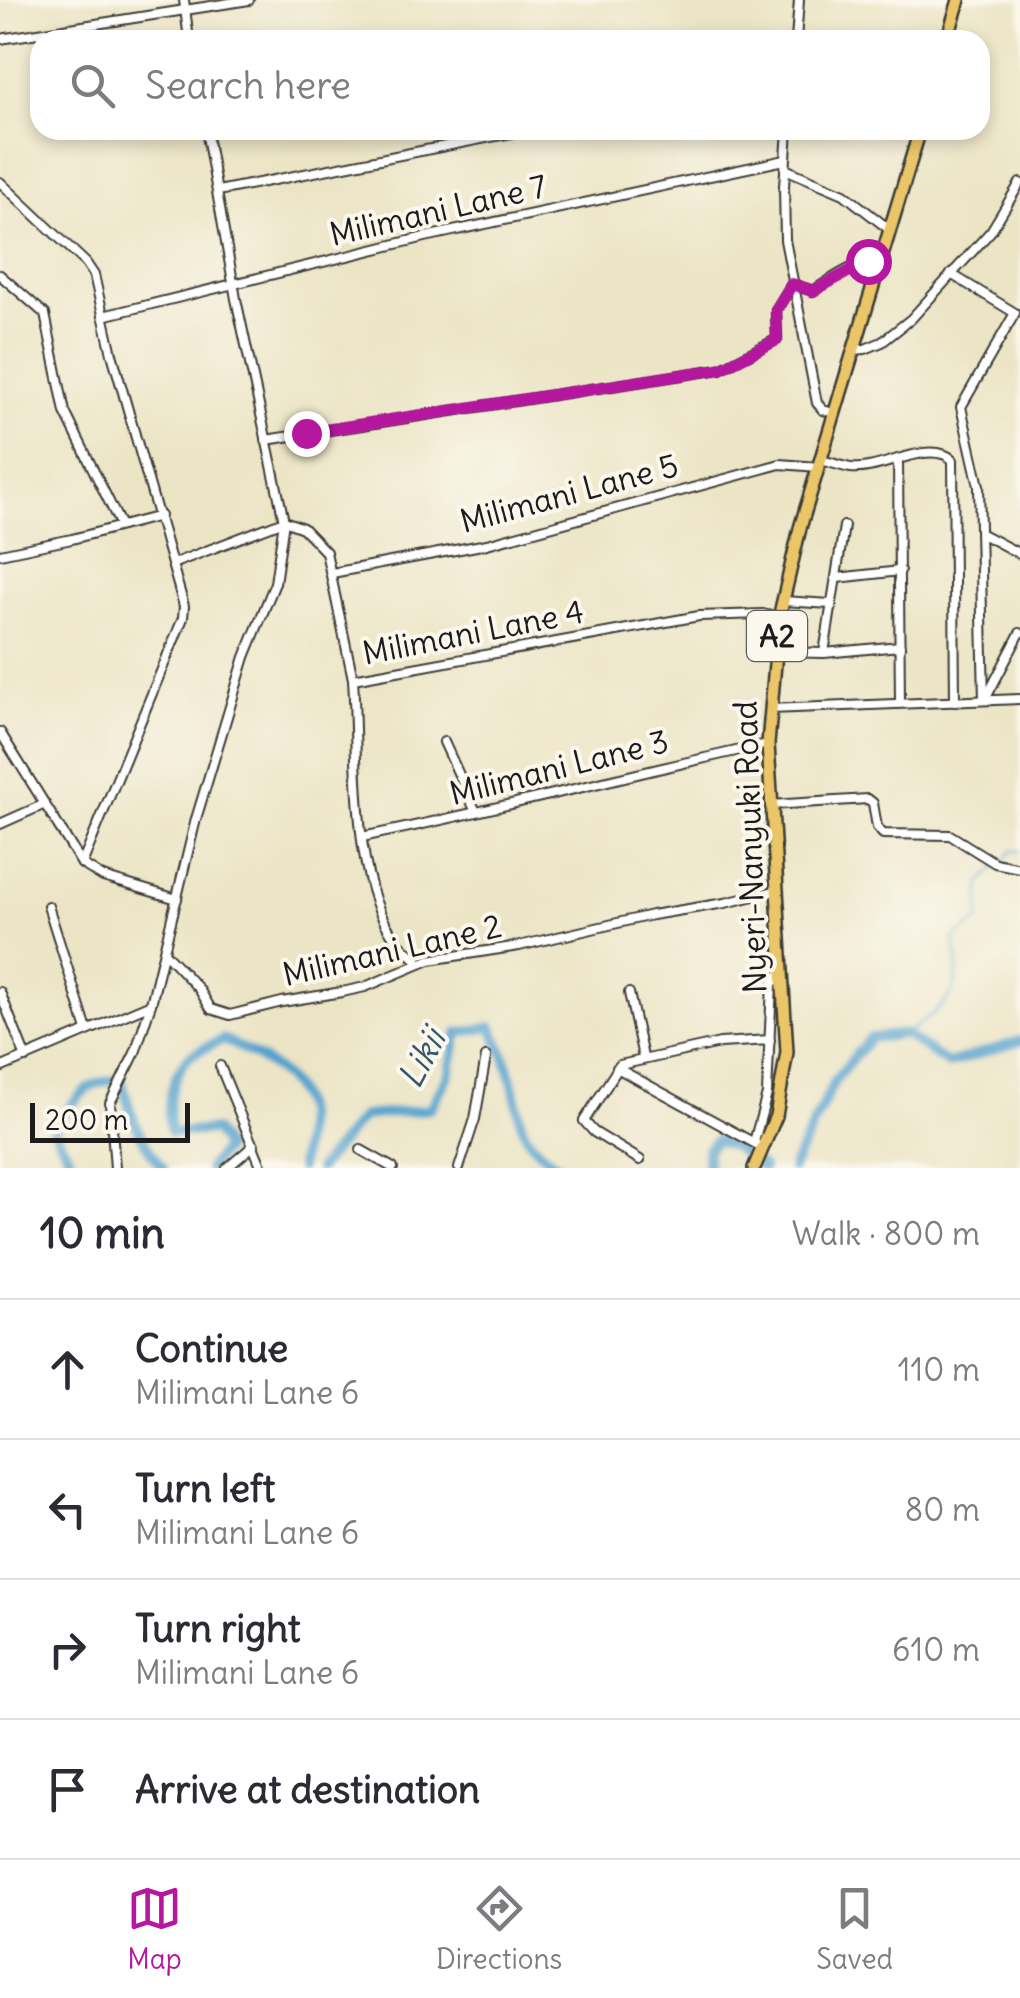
<!DOCTYPE html>
<html lang="en">
<head>
<meta charset="utf-8">
<style>
  :root { --surface:#fff; --page:#f7f7f7; --text:#2b2b33; --muted:#7c7c81; --line:#e1e1e2; --accent:#b5179e }
  body { margin:0; font-family:Delius,sans-serif; background:var(--page); color:var(--text) }
  .scale { position:absolute; left:30px; bottom:25px; width:160px; box-sizing:border-box; padding-left:10px; border:5px solid #1c1c1c; border-top:0; font-size:28px; line-height:35px; white-space:nowrap; color:#1c1c1c; -webkit-text-stroke:8px #fbf7ec; paint-order:stroke }
  .stop { position:absolute; width:30px; height:30px; margin:-22px; border:8px solid #b5179e; border-radius:50%; background:#fff }
  .stop.end { background:#b5179e; border-color:#fff; box-shadow:0 2px 10px #0008 }
  .list { margin:0; padding:0; list-style:none }
  h2 { display:flex; justify-content:space-between; align-items:center; height:130px; margin:0; padding:0 40px; font-size:42px }
  h2 small { font-size:32px; font-weight:400; color:var(--muted) }
  .list li { display:grid; grid-template-columns:65px 1fr auto; gap:30px; align-items:center; box-sizing:border-box; height:140px; padding:0 40px; border-top:2px solid var(--line) }
  .list b { display:block; font-size:38px; white-space:nowrap }
  .list p { margin:0; font-size:32px; white-space:nowrap; color:var(--muted) }
  .list em { font-size:32px; font-style:normal; color:var(--muted) }
  .icon { flex:none; width:55px; height:55px; fill:none; stroke:currentColor; stroke-width:2; stroke-linecap:round; stroke-linejoin:round }
  .map { position:relative; flex:none; width:1020px; height:1168px; overflow:hidden }
  .search { position:absolute; background:var(--surface); box-shadow:0 5px 15px #0003; left:30px; right:30px; top:30px; height:110px; display:flex; align-items:center; gap:25px; box-sizing:border-box; padding:0 35px; border-radius:30px; color:var(--muted); font-size:38px }
  .sheet { height:690px; background:var(--surface) }
  nav { display:flex; justify-content:space-around; align-items:center; box-sizing:border-box; height:140px; border-top:2px solid var(--line); background:var(--surface); font-size:28px; color:var(--muted) }
  nav a { display:grid; justify-items:center; gap:5px }
  nav .on { color:var(--accent) }
  .map>svg:first-child { display:block }
  .lines { fill:none; stroke-linecap:round; stroke-linejoin:round }
  .stream { stroke:#54a3cd; stroke-width:2.5 }
  .river { stroke:#54a3cd; stroke-width:10 }
  .minor-casing { stroke:#3b3a35; stroke-width:12 }
  .highway-casing { stroke:#3b3a35; stroke-width:16 }
  .minor { stroke:#fff; stroke-width:8 }
  .highway { stroke:#ebc669; stroke-width:11 }
  .route { stroke:#b5179e; stroke-width:12 }
  .labels { text-anchor:middle; dominant-baseline:central; stroke-width:8; stroke-linejoin:round; paint-order:stroke }
  .shield { fill:#fbf7ec; stroke:#5f5e5a; stroke-width:2.5 }
  .shield-label { font-size:30px; font-weight:bold; fill:#1c1c1c }
  .street-label { font-size:32px; fill:#1c1c1c; stroke:#fbf7ec }
  .water-label { font-size:35px; font-style:italic; fill:#35596c; stroke:#fbf7ec }
</style>
</head>
<body>
<div class="map">
<svg width="1020" height="1168" viewBox="0 0 1020 1168">
  <rect width="100%" height="100%" fill="#fbf7ec"/>
  <filter id="ink" filterUnits="userSpaceOnUse"><feTurbulence type="fractalNoise" baseFrequency=".01" numOctaves="2"/><feDisplacementMap in="SourceGraphic" scale="20" xChannelSelector="R" yChannelSelector="G"/><feConvolveMatrix kernelMatrix="1 2 1 2 8 2 1 2 1" color-interpolation-filters="sRGB"/></filter>
  <filter id="wash" filterUnits="userSpaceOnUse"><feTurbulence type="fractalNoise" baseFrequency=".0048" numOctaves="4" result="noise"/><feDisplacementMap in="SourceGraphic" scale="40" xChannelSelector="R" yChannelSelector="G"/><feGaussianBlur stdDeviation="2.25" result="paint"/><feColorMatrix in="noise" values="0 0 0 0 0 0 0 0 0 0 0 0 0 0 0 0 0 1.4 0 .05"/><feComposite in="paint" operator="in"/></filter>
  <g filter="url(#wash)">
    <rect width="100%" height="100%" fill="#ebe4c5"/>
    <g class="lines">
      <!-- stream -->
      <g class="stream">
        <polyline points="1001,863 1012,851 1020,851"/>
        <path d="M 905,1034 C 949,1004 965,992 954,938 L 979,921 L 981,883 L 995,868"/>
      </g>
      <!-- river -->
      <g class="river">
        <path d="M 76,1168 L 53,1129 C 73,1103 86,1078 122,1080 C 129,1112 141,1143 163,1168"/>
        <path d="M 209,1168 L 225,1148 L 214,1130 L 171,1133 C 165,1111 171,1076 188,1058 C 197,1050 213,1045 223,1039 C 254,1055 297,1073 304,1112 C 306,1129 301,1151 300,1168"/>
        <path d="M 319,1168 L 363,1116 L 430,1109 L 449,1074 L 458,1033 L 492,1027 C 498,1042 506,1057 510,1073 C 525,1123 511,1135 562,1168"/>
        <polyline points="707,1168 707,1150 716,1140 735,1147 763,1168"/>
        <polyline points="792,1168 835,1080 870,1038 905,1034 948,1064 1020,1041"/>
      </g>
    </g>
  </g>
  <g filter="url(#ink)">
    <g class="lines">
      <defs>
        <g id="minor">
          <polyline points="184,0 189,40"/>
          <polyline points="0,39 249,0"/>
          <polyline points="796,40 799,0"/>
          <polyline points="788,130 784,186 785,240 817,403 823,410 834,413"/>
          <polyline points="785,169 844,194 890,230"/>
          <polyline points="0,182 86,263 94,275 112,354 184,606 183,618 82,864 103,877 177,899"/>
          <polyline points="218,191 527,130"/>
          <polyline points="951,274 1015,313 961,407 979,486 984,700"/>
          <polyline points="0,275 45,314 65,412 121,526"/>
          <polyline points="103,316 425,237 785,160"/>
          <polyline points="854,350 865,349 882,342 911,319 991,231 1020,183"/>
          <path d="M 266,440 L 720,369 L 777,339 L 776,310 L 792,284 L 813,291 C 834,278 855,261 880,261"/>
          <polyline points="898,459 900,703"/>
          <path d="M 820,460 C 831,462 842,467 851,468 C 880,472 930,438 953,460 L 955,702"/>
          <polyline points="982,534 1020,554"/>
          <polyline points="0,554 72,539 160,516"/>
          <polyline points="172,564 284,521 303,528 326,552 353,679"/>
          <polyline points="332,573 487,544 780,464 818,467"/>
          <polyline points="837,578 900,571"/>
          <polyline points="783,601 831,604"/>
          <polyline points="775,652 824,653 900,646"/>
          <polyline points="824,653 844,526"/>
          <polyline points="987,696 1020,633"/>
          <polyline points="770,709 1020,699"/>
          <polyline points="0,732 82,864"/>
          <polyline points="444,742 476,812"/>
          <polyline points="770,805 868,799 873,803 877,827 883,834 950,835 995,863 1020,868"/>
          <polyline points="0,824 45,804"/>
          <path d="M 362,837 C 498,810 632,773 768,744"/>
          <polyline points="48,906 87,1030"/>
          <polyline points="164,952 199,989 211,1009 230,1015 282,1002 342,992 365,987 429,960 519,946 652,915 725,903 775,891"/>
          <path d="M 419,962 C 412,955 404,949 397,941 C 350,884 358,751 353,679 L 699,616 L 763,614 L 779,618"/>
          <polyline points="0,992 26,1058"/>
          <polyline points="629,993 643,1057"/>
          <polyline points="220,1066 262,1168"/>
          <polyline points="0,1068 151,1004"/>
          <polyline points="617,1068 756,1144"/>
          <polyline points="754,1142 767,1094 772,984 781,972"/>
          <polyline points="361,1150 393,1168"/>
          <polyline points="640,1160 594,1132 584,1121 620,1065 720,1043 770,1040"/>
          <polyline points="115,1168 110,1103 135,1053 151,1004 196,819 245,657 275,583 284,521 236,299 206,130"/>
          <polyline points="227,1168 254,1145"/>
          <polyline points="459,1168 475,1119 486,1057"/>
        </g>
        <g id="highway">
          <polyline points="947,40 959,0"/>
          <polyline points="754,1168 776,1116 787,1052 768,744 779,618 800,528 920,130"/>
        </g>
      </defs>
      <!-- minor casing -->
      <use href="#minor" class="minor-casing"/>
      <!-- highway casing -->
      <use href="#highway" class="highway-casing"/>
      <!-- minor -->
      <use href="#minor" class="minor"/>
      <!-- highway -->
      <use href="#highway" class="highway"/>
    </g>
  </g>
  <g class="lines" filter="url(#ink)">
    <!-- route -->
    <polyline class="route" points="306,433 720,369 777,340 776,310 792,284 813,291 868,261"/>
  </g>
  <g class="labels">
    <!-- shield labels -->
    <rect class="shield" x="747" y="611" width="60" height="50" rx="8"/>
    <g class="shield-label">
      <text x="777" y="636">A2</text>
    </g>
    <!-- street labels -->
    <g class="street-label">
      <text transform="translate(438 210) rotate(-13)">Milimani Lane 7</text>
      <text transform="translate(569 493) rotate(-15)">Milimani Lane 5</text>
      <text transform="translate(473 632) rotate(-11)">Milimani Lane 4</text>
      <text transform="translate(559 767) rotate(-14)">Milimani Lane 3</text>
      <text transform="translate(750 847) rotate(-92)">Nyeri-Nanyuki Road</text>
      <text transform="translate(392 950) rotate(-13)">Milimani Lane 2</text>
    </g>
    <!-- water labels -->
    <g class="water-label">
      <text transform="translate(421 1058) rotate(-62)">Likii</text>
    </g>
  </g>
</svg>
<div class="scale">200 m</div>
<div class="stop" style="left:868px;top:261px"></div>
<div class="stop end" style="left:306px;top:433px"></div>
<div class="search"><svg class="icon" aria-label="search" viewBox="0 0 24 24"><circle cx="10" cy="10" r="6"/><path d="M15 15l6 6"/></svg>Search here</div>
</div>
<section class="sheet">
<h2>10 min<small>Walk · 800 m</small></h2>
<ul class="list">
<li><svg class="icon" aria-label="ahead" viewBox="0 0 24 24"><path d="M12 20V5M6 11l6-6 6 6"/></svg><div><b>Continue</b><p>Milimani Lane 6</p></div><em>110 m</em></li>
<li><svg class="icon" aria-label="left" viewBox="0 0 24 24"><path d="M17 20v-9H6M10 6l-5 5 5 5"/></svg><div><b>Turn left</b><p>Milimani Lane 6</p></div><em>80 m</em></li>
<li><svg class="icon" aria-label="right" viewBox="0 0 24 24"><path d="M7 20v-9h11M14 6l5 5-5 5"/></svg><div><b>Turn right</b><p>Milimani Lane 6</p></div><em>610 m</em></li>
<li><svg class="icon" aria-label="arrive" viewBox="0 0 24 24"><path d="M6 21V4h12l-3 4 3 4H6"/></svg><div><b>Arrive at destination</b></div></li>
</ul>
</section>
<nav>
<a class="on"><svg class="icon" aria-label="map" viewBox="0 0 24 24"><path d="M3 6l6-2 6 2 6-2v14l-6 2-6-2-6 2zM9 4v14M15 6v14"/></svg>Map</a>
<a><svg class="icon" aria-label="directions" viewBox="0 0 24 24"><path d="M12 3l9 9-9 9-9-9zM9 14v-3h6M13 9l2 2-2 2"/></svg>Directions</a>
<a><svg class="icon" aria-label="saved" viewBox="0 0 24 24"><path d="M7 4h10v16l-5-4-5 4z"/></svg>Saved</a>
</nav>
</body>
</html>
